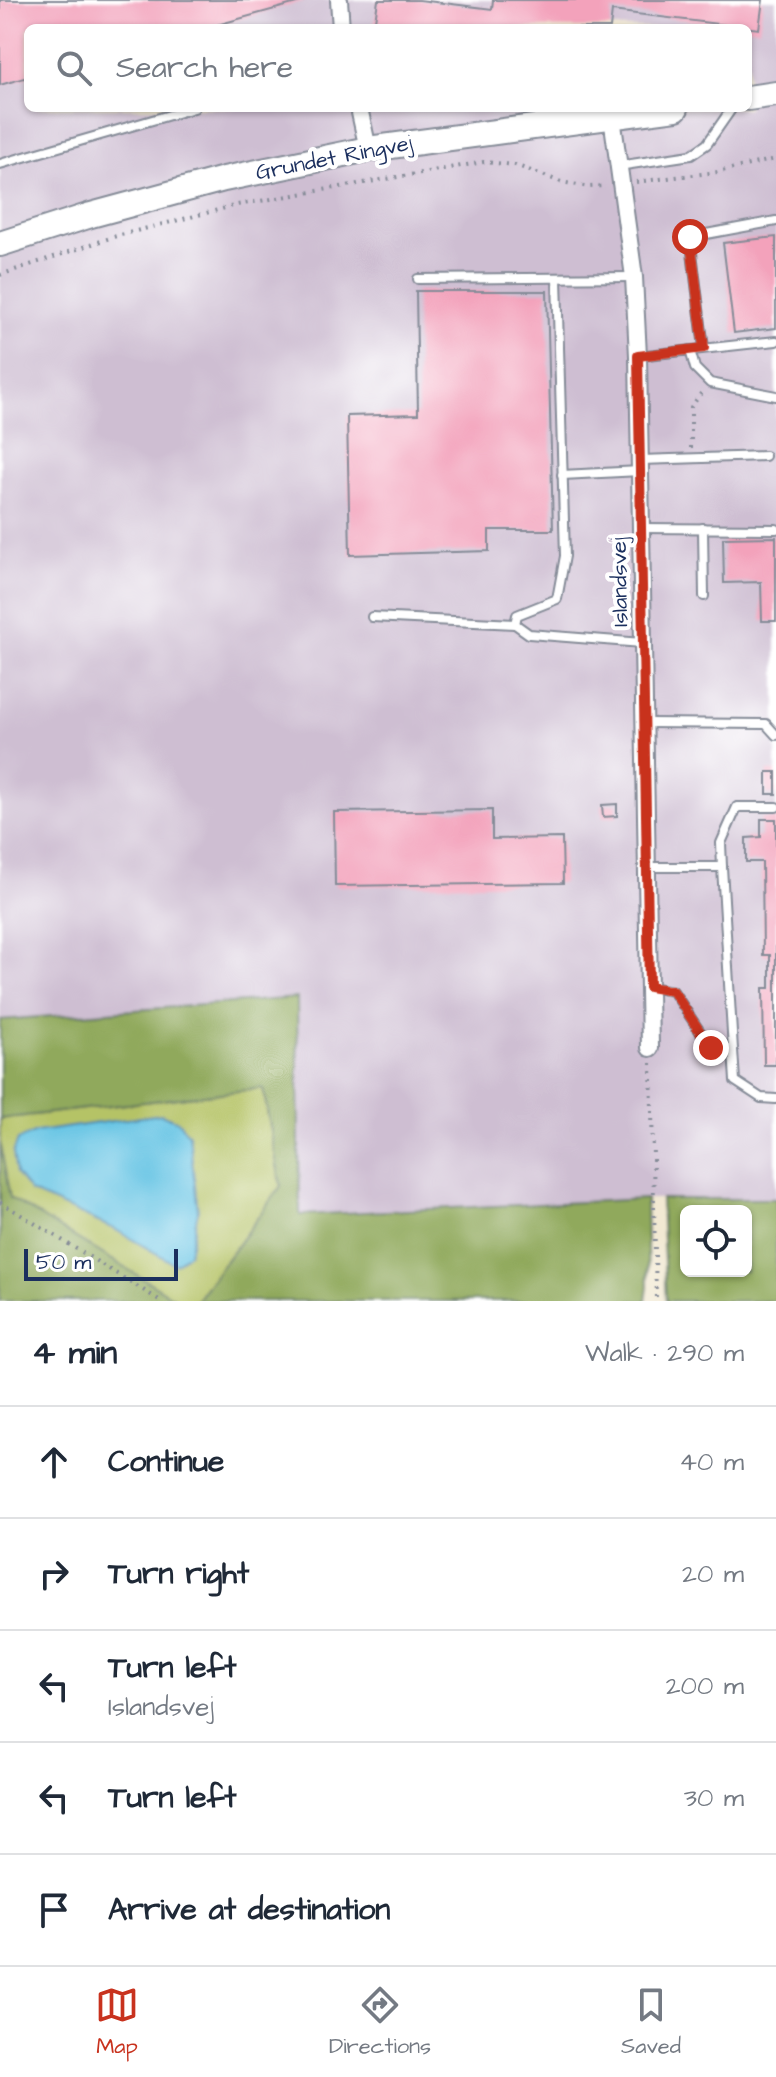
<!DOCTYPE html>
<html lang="en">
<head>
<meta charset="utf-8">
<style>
  :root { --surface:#fff; --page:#f2f2f3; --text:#1f2937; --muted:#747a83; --line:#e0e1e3; --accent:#c8321e }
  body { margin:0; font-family:"Architects Daughter",sans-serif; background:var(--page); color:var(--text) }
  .controls { position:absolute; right:24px; bottom:24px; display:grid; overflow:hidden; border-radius:12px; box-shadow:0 2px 6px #0004 }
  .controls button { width:72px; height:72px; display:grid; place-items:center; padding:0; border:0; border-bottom:2px solid var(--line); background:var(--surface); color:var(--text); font:40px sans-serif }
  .scale { position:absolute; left:24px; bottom:20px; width:154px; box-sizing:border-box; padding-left:8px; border:4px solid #1b2f5e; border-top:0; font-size:22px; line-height:28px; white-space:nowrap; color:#1b2f5e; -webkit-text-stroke:6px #fff; paint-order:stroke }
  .stop { position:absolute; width:24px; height:24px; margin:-18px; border:6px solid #c8321e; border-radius:50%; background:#fff }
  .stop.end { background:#c8321e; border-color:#fff; box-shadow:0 2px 8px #0008 }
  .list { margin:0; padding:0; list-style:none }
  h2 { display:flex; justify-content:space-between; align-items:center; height:104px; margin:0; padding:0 32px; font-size:34px }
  h2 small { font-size:26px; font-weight:400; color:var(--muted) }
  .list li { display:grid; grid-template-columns:52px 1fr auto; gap:24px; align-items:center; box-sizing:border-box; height:112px; padding:0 32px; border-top:2px solid var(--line) }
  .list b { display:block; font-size:30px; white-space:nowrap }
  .list p { margin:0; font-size:26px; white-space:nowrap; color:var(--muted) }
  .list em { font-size:26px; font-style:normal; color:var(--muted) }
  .icon { flex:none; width:44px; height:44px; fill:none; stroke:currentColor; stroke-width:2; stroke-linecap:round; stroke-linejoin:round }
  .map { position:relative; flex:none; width:776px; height:1301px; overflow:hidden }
  .search { position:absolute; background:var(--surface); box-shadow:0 2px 6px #0004; left:24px; right:24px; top:24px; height:88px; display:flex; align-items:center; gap:20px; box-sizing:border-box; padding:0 28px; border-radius:12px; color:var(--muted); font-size:30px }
  .sheet { height:664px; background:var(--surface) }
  nav { display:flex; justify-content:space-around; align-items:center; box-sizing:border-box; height:112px; border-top:2px solid var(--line); background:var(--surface); font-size:22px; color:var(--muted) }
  nav a { display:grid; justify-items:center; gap:4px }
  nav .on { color:var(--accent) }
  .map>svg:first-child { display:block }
  .industrial { fill:#cebed2; fill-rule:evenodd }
  .green { fill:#b5c366; stroke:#687962; stroke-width:2 }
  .forest { fill:#90a95b; stroke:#566c5c; stroke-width:2; fill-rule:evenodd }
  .water { fill:#66c4e4; stroke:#407aa1; stroke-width:2 }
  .building { fill:#f3a2bb }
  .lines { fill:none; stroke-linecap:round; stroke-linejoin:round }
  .lane-casing { stroke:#868c98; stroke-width:12 }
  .street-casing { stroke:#868c98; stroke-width:20 }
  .secondary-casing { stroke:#868c98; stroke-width:28 }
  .path { stroke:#868c98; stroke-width:4; stroke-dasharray:2 6; stroke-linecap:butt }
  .lane { stroke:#fff; stroke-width:8 }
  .street { stroke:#fff; stroke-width:16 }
  .secondary { stroke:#fff; stroke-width:24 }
  .route { stroke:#c8321e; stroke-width:10 }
  .labels { text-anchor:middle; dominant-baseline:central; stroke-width:8; stroke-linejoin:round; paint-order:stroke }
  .street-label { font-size:22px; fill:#1b2f5e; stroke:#fff }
</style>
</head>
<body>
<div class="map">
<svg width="776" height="1301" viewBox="0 0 776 1301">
  <rect width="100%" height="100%" fill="#fff"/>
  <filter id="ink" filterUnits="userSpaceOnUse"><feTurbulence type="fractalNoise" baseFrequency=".0125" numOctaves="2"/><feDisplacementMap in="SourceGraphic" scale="16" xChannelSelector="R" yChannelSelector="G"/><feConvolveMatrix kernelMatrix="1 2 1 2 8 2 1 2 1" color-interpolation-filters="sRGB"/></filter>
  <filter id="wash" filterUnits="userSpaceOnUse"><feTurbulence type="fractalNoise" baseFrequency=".006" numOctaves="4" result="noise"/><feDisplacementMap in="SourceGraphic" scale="32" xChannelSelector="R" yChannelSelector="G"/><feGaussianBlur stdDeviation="1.8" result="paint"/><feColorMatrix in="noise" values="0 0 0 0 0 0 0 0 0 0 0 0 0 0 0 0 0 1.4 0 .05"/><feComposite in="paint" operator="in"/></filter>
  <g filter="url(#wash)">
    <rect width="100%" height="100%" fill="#f2e9d3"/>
    <!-- industrial -->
    <path class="industrial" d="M 0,0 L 776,0 L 776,1199 L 646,1199 L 300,1215 L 296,998 L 0,1020 ZM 28,28 L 748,28 L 748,108 L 28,108 Z"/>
    <!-- green -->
    <polygon class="green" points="263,1088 281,1186 196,1301 180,1301 9,1198 0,1142 0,1119"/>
    <!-- forest -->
    <g class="forest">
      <polygon points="297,998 300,1215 646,1199 648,1287 646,1301 196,1301 281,1186 263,1088 0,1119 0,1020"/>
      <polygon points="0,1143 10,1198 180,1301 0,1301"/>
      <path d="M 661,1199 L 776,1199 L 776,1301 L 666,1301 ZM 746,1211 L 746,1271 L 686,1271 L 686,1211 Z"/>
    </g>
    <!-- water -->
    <polygon class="water" points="161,1114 178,1121 189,1135 198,1211 189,1253 175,1264 114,1229 30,1192 16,1174 13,1153 18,1140 36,1132"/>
    <g id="blocks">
      <!-- building -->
      <g class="building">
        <polygon points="0,0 304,0 304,1 206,28 28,28 28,77 0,85"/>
        <polygon points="378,0 419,0 492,9 493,0 763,0 759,29 612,11 610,28 508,28 491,26 491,28 374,28"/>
        <polygon points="776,237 776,328 734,333 723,243"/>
        <polygon points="416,291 547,291 553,530 489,530 489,551 350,555 347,416 418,414"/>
        <polygon points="776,537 776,621 762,621 761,582 724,583 723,538"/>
        <rect x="767" y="772" width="9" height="22"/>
        <polygon points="617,804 617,816 603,817 602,805"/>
        <polygon points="492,810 492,839 562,838 563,883 335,886 334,812"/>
        <polygon points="761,819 776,819 776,1065 764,1065 763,988 770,988 770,955 763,955 762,862 746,862 746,838 761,837"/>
      </g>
    </g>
  </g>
  <g filter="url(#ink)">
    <use href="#blocks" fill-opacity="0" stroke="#868c98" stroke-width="2"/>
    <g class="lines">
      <defs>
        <g id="lane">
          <polyline points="0,164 194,108"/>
          <polyline points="618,166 691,155 707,144 732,108"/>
          <polyline points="418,279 634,277"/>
          <polyline points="704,348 690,237 776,221"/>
          <polyline points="690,350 695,368 710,383 776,396"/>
          <polyline points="638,356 776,341"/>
          <polyline points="640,460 765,456"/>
          <polyline points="562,475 640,471"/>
          <polyline points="641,528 776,529"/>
          <polyline points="703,528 704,596"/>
          <polyline points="372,617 515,624 517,615 557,599 565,556 557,278"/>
          <polyline points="515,624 529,634 642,643"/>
          <polyline points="645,723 766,724 776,735"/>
          <polyline points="648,867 722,867 721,843 737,807 776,807"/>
          <polyline points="722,867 733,1050"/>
          <polyline points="649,987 673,991 711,1048 733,1050 735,1081 761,1098 776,1099"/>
        </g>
        <g id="street">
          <polyline points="339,0 341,28"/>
          <polyline points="359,108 368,149"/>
          <polyline points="612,117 634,277 638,356 650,1048"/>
        </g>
        <g id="secondary">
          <polyline points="748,98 776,94"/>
          <polyline points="0,244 91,215 224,179 368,149 676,108"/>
        </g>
      </defs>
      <!-- lane casing -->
      <use href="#lane" class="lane-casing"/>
      <!-- street casing -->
      <use href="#street" class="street-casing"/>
      <!-- secondary casing -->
      <use href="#secondary" class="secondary-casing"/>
      <!-- path -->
      <g class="path">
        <polyline points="636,182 717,172 776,159"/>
        <polyline points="0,275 113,237 237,205 484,162 515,165 561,182 589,187 604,186"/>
        <polyline points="691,448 691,407 702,392"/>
        <polyline points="651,1063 656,1301"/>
        <polyline points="0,1202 161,1301"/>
      </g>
      <!-- lane -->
      <use href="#lane" class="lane"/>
      <!-- street -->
      <use href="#street" class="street"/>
      <!-- secondary -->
      <use href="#secondary" class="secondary"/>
    </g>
  </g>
  <g class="lines" filter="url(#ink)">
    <!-- route -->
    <polyline class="route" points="690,237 704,348 638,356 649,987 673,991 711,1048"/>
  </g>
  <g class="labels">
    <!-- street labels -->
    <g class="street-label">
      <text transform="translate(334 158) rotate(-11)">Grundet Ringvej</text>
      <text transform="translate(620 582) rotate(-91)">Islandsvej</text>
    </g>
  </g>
</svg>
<div class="controls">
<button><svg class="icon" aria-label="locate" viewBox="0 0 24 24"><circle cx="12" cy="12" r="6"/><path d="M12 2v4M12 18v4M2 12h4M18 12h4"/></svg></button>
</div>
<div class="scale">50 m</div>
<div class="stop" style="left:690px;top:237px"></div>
<div class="stop end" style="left:711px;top:1048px"></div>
<div class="search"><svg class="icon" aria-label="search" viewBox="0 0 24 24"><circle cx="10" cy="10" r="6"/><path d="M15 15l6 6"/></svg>Search here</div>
</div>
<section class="sheet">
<h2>4 min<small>Walk · 290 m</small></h2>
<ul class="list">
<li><svg class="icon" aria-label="ahead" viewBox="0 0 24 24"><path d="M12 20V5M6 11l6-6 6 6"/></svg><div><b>Continue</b></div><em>40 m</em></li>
<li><svg class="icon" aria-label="right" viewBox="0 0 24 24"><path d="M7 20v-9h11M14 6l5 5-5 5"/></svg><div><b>Turn right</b></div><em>20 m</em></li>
<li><svg class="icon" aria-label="left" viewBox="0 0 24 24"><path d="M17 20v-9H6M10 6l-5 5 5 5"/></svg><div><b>Turn left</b><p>Islandsvej</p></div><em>200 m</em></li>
<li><svg class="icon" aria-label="left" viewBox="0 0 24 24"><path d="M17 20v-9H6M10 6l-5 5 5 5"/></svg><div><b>Turn left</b></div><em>30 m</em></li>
<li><svg class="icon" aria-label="arrive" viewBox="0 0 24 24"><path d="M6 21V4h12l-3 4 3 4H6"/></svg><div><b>Arrive at destination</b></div></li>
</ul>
</section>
<nav>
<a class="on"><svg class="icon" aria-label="map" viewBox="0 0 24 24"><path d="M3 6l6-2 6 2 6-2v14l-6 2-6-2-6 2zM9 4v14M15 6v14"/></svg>Map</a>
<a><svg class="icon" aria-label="directions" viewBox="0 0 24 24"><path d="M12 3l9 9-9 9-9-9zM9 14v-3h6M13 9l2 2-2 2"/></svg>Directions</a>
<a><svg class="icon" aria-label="saved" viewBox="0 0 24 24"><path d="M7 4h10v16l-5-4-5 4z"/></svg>Saved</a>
</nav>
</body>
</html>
